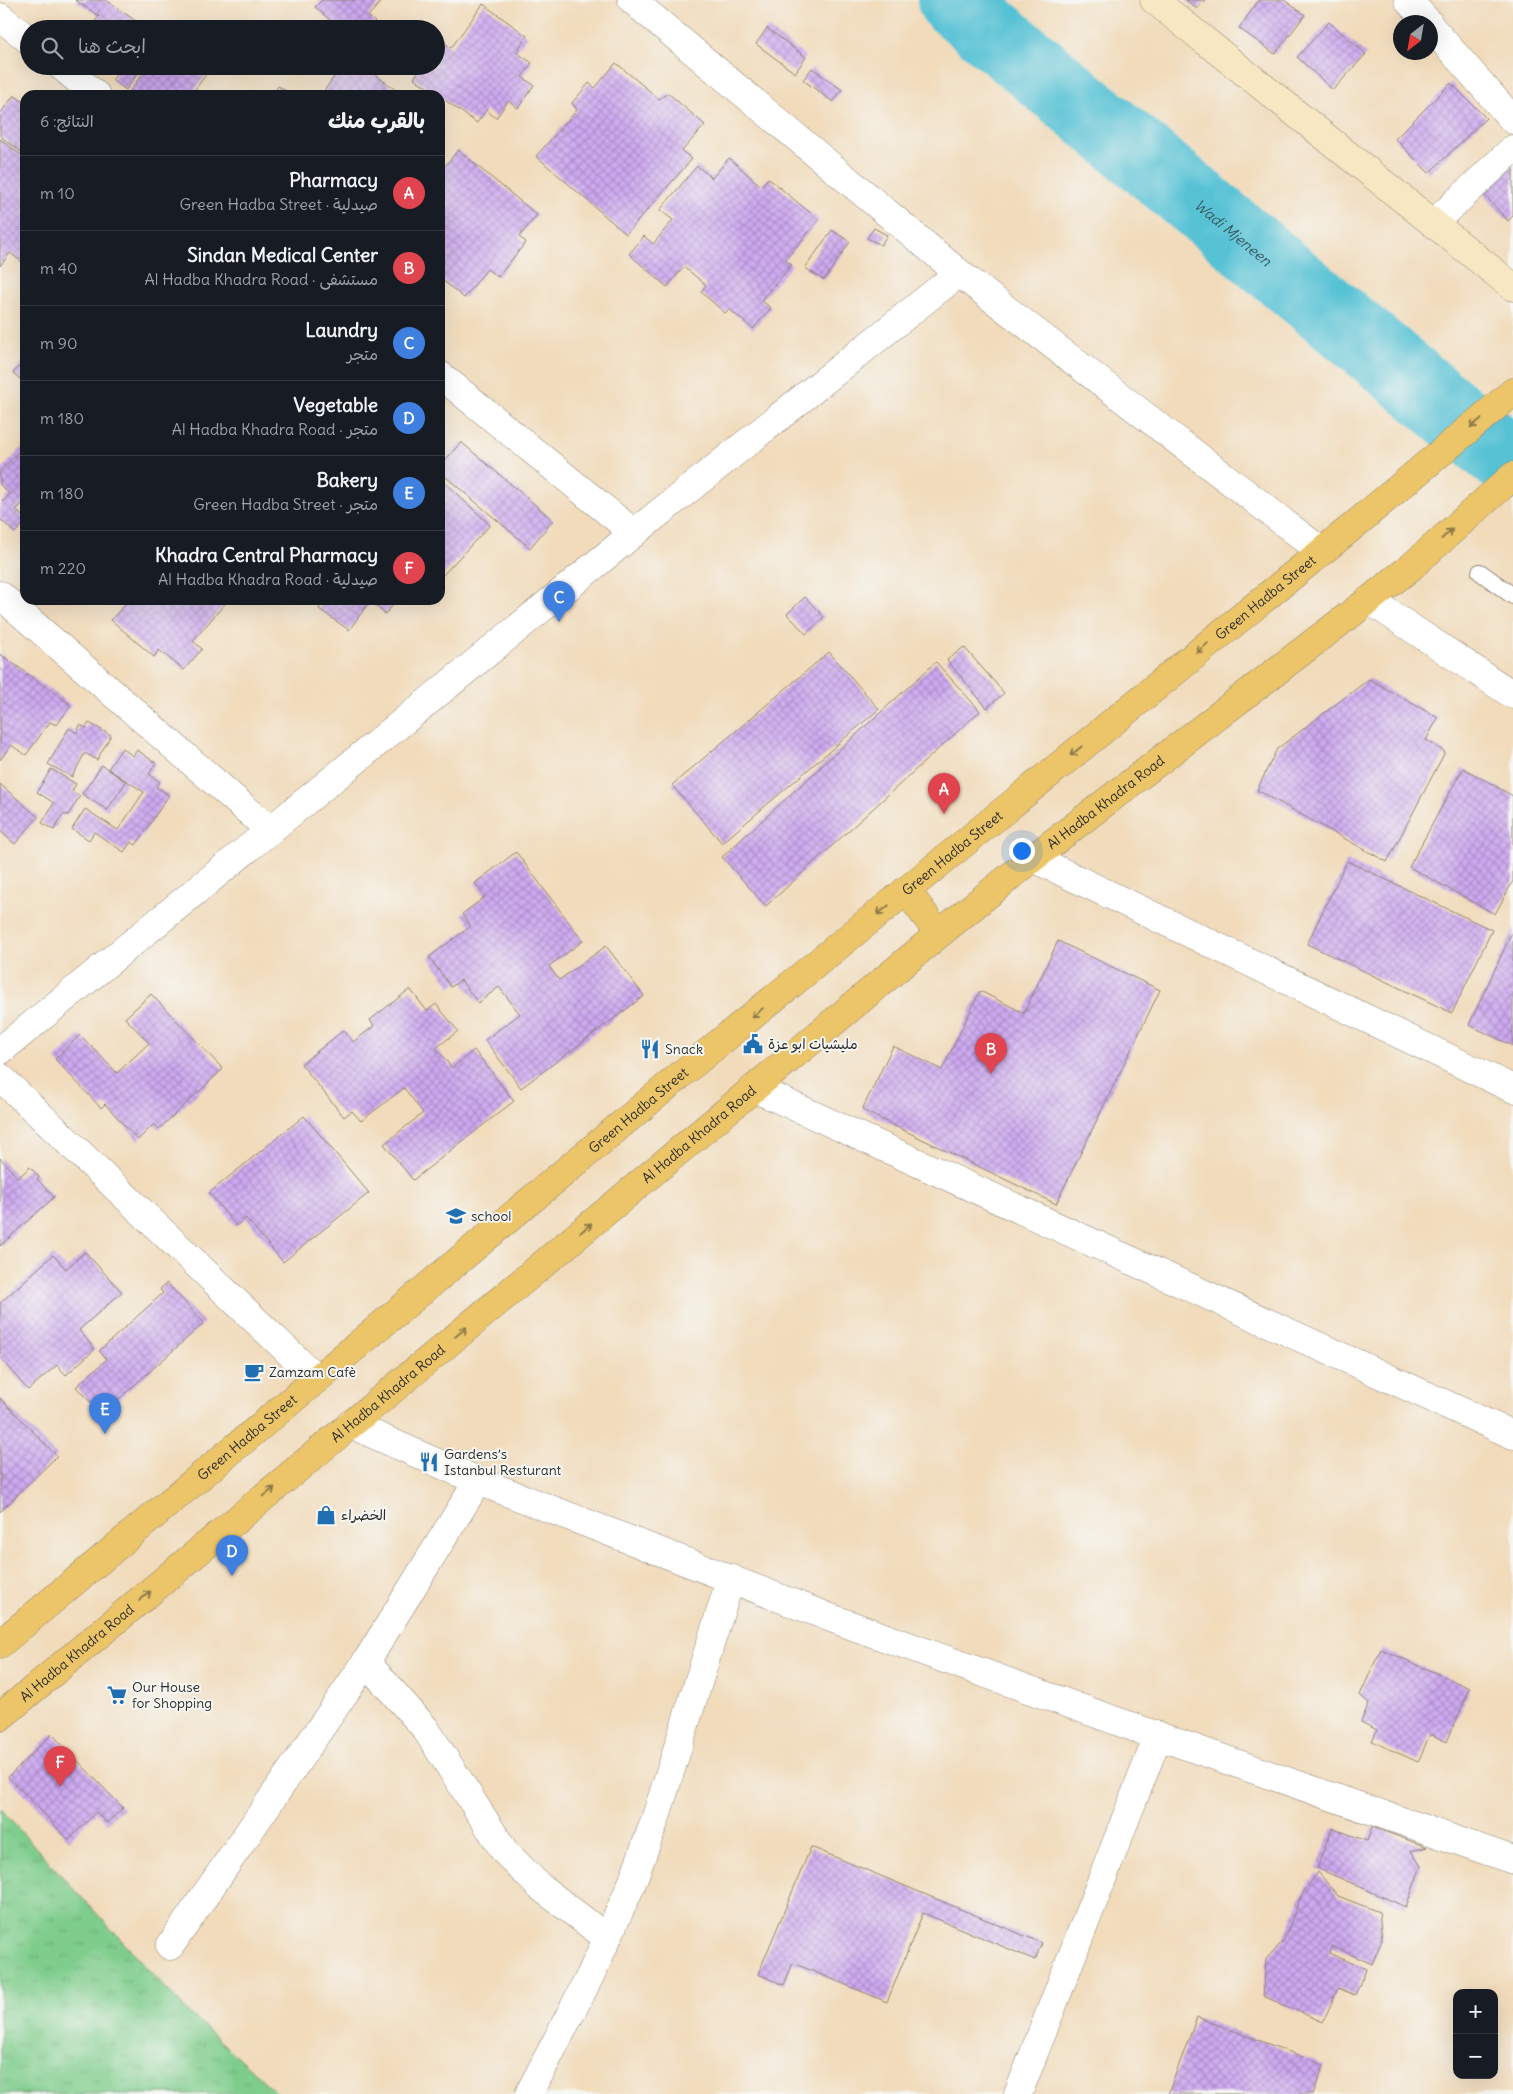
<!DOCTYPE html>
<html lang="ar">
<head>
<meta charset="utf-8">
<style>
  :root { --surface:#171b24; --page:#242831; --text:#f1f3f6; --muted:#9ea1a6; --line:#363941; --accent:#2563eb }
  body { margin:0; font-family:Delius,"Playpen Sans Arabic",sans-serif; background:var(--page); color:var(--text); direction:rtl }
  .controls { position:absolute; right:15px; bottom:15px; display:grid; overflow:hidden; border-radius:10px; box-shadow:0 5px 20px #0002 }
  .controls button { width:45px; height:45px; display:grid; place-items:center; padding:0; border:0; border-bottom:1px solid var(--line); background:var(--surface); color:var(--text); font:25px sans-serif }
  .compass { position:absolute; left:1393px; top:15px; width:45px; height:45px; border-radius:50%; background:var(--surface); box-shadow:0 5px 20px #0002; rotate:211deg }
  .you { position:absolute; left:1021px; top:850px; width:18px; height:18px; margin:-12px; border:4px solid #fff; border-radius:50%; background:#1a73e8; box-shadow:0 0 0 8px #1a73e833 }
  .badge { display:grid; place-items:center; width:32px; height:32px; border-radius:50%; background:var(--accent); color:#fff; font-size:16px; font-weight:700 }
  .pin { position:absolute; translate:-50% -41px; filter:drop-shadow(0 1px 2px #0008) }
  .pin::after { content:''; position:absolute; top:26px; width:18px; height:15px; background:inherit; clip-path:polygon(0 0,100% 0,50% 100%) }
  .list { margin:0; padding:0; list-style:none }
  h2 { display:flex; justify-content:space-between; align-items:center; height:65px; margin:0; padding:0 20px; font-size:21px }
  h2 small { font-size:16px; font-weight:400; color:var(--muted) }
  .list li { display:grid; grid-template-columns:32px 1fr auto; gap:15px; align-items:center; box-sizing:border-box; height:75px; padding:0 20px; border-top:1px solid var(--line) }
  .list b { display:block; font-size:19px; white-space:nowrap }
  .list p { margin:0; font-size:16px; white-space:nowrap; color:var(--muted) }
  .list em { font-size:16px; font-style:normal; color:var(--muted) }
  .icon { flex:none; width:28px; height:28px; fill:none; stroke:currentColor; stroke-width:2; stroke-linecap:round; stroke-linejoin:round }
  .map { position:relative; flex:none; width:1513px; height:2094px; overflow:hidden; direction:ltr }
  .search { position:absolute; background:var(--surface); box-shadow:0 5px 20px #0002; left:20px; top:20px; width:425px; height:55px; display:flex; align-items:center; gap:12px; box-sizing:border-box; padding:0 18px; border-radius:28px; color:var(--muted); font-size:19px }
  .panel { position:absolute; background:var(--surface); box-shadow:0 5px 20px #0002; left:20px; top:90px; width:425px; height:515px; border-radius:15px; direction:rtl }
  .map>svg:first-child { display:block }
  .grass { fill:url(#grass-tufts); stroke:#557c5c }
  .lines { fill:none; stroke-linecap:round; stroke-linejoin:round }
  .river { stroke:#59c2d5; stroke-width:72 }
  .building { fill:url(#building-cross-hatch) }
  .lane-casing { stroke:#8e8373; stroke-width:18 }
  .street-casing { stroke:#8e8373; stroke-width:29 }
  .secondary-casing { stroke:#8e8373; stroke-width:29 }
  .primary-casing { stroke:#8e8373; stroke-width:29 }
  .lane { stroke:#fff; stroke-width:16 }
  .street { stroke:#fff; stroke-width:28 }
  .secondary { stroke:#f7e8c3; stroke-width:28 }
  .primary { stroke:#ecc569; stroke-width:28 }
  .oneway { stroke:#8c784a }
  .labels { text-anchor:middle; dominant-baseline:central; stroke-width:4; stroke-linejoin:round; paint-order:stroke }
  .street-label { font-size:14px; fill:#2b2b2b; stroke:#f6f6f2 }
  .poi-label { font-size:14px; fill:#2b2b2b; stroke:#f6f6f2; text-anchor:start }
  .water-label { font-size:15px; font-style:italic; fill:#39585e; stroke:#f6f6f2 }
</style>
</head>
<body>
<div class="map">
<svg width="1513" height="2094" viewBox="0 0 1513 2094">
  <defs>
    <pattern id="grass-tufts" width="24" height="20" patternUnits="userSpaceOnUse" patternTransform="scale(1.25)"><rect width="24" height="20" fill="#7fcd8c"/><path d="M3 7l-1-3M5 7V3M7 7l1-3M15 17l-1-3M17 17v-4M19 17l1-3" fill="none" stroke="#6eb079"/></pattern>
    <pattern id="building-cross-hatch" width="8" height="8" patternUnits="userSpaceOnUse" patternTransform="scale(1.25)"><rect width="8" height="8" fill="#cea9f1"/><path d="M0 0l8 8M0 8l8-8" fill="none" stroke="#a78ac3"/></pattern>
  </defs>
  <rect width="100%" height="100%" fill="#f6f6f2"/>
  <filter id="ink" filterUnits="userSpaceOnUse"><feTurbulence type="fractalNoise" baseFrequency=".02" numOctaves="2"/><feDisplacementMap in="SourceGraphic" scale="10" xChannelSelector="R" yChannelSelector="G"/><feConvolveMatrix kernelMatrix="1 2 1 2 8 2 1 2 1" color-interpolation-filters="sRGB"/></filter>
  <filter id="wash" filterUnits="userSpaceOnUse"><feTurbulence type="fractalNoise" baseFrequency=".0096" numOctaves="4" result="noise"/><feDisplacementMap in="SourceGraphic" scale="20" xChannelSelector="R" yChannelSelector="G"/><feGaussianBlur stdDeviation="1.12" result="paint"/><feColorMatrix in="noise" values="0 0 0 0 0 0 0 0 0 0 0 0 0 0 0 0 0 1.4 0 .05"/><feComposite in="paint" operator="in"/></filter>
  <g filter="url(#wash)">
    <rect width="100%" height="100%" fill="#f1dbbb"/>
    <!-- grass -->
    <polygon class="grass" points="0,1809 186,2010 278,2094 0,2094"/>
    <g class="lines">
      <!-- river -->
      <path class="river" id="s1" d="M 953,0 L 1513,464"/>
    </g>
    <g id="blocks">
      <!-- building -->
      <g class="building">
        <polygon points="75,0 106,0 147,29 89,29 99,16"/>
        <polygon points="322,0 374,0 380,3 368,16 375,22 368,29 340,29 315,7"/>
        <polygon points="1186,0 1205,0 1197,9"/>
        <polygon points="1259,0 1284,0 1305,15 1275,54 1239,28"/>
        <polygon points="483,4 527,36 516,52 532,63 522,77 534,85 518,108 508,101 496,118 486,110 477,123 414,78 422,66 436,66 436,47 441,40 451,48"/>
        <polygon points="1329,22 1366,54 1333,90 1297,57"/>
        <polygon points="767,28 806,57 795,73 756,44"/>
        <polygon points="616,63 659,99 668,93 705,125 682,151 692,159 626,234 536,156 577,110 572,103 589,83 595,88"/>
        <polygon points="106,66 143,66 126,90 112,80 117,74"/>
        <polygon points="148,66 197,66 207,73 191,95 127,95"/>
        <polygon points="342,66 363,66 403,95 321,95"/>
        <polygon points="812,68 842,90 833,102 803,80"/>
        <polygon points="1451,83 1486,118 1429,173 1395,139"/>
        <polygon points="278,86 288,92 286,95 273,95"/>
        <polygon points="14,95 25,103 25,155 0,136 0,114"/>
        <polygon points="0,139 25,158 25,264 10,253 0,266"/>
        <polygon points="458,150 537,215 519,237 526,242 498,277 487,269 464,298 440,278 440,172"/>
        <polygon points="729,158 761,186 768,178 819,220 785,260 792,265 761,300 771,308 753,329 729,309 725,313 701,292 706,285 684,267 667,287 629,254 644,236 653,244 673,220 660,210 697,166 712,178"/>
        <polygon points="1513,165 1513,216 1508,221 1482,192"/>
        <polygon points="874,228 887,235 881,245 867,238"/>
        <polygon points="832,230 850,242 824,280 805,268"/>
        <polygon points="25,360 25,383 13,373"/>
        <polygon points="461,442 553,520 530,548 440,472 440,466"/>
        <polygon points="25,445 25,501 16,510 25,519 25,522 15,533 0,519 0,504 10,494 0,485 0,471"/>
        <polygon points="440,478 490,525 440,578"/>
        <polygon points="805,597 824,617 806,634 787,614"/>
        <polygon points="129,600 228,600 193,641 202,649 184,670 159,650 154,657 111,620"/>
        <polygon points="325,600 363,600 368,604 349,630 319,609"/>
        <polygon points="369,600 398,600 385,614"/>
        <polygon points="964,647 1004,693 987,708 947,660"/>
        <polygon points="829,652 879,709 722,843 672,785"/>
        <polygon points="0,654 71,705 57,725 50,722 26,755 11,745 0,760"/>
        <polygon points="936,662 980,711 766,906 722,857"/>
        <polygon points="1369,679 1438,718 1426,740 1445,752 1387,862 1257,790 1277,749"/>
        <polygon points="89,723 111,735 97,760 85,753 72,777 48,764 69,728 77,733 80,725 86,728"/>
        <polygon points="122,748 133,756 137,750 156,763 149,774 160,782 156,787 169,795 136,845 131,842 124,852 94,832 89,840 72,829 85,809 118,830 144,792 108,769"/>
        <polygon points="102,765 126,782 107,810 82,794"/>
        <polygon points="1463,768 1513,796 1513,881 1495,914 1409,867"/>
        <polygon points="51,769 76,784 72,791 80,796 68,815 62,815 54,830 42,823 54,803 37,792"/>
        <polygon points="0,784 38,817 15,844 0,831"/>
        <polygon points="516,852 583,941 549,966 559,980 606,946 644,996 521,1088 485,1040 520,1014 499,987 478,1003 461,980 451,987 429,957 471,926 462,914 485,897 475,883"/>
        <polygon points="1347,861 1492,930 1452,1013 1307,944"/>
        <polygon points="1513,930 1513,1046 1469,1025"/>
        <polygon points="1058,941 1160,990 1056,1204 862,1110 893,1046 942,1070 980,991 1024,1013"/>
        <polygon points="410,989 427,1011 436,1004 458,1031 436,1048 452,1068 474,1050 514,1101 413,1180 384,1144 423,1113 404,1088 361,1121 352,1111 344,1117 301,1064 344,1030 353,1042 374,1026 370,1020"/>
        <polygon points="151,994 223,1069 159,1129 154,1124 138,1140 105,1104 101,1108 55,1059 80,1035 117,1073 149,1043 125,1018"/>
        <polygon points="304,1116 369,1193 283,1262 246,1218 236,1226 209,1193"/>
        <polygon points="0,1158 18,1178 30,1167 39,1177 37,1179 54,1197 0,1246"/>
        <polygon points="85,1252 122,1292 79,1330 95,1349 66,1375 57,1365 28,1390 0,1358 0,1303 53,1255 66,1269"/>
        <polygon points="167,1283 204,1323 102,1414 76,1387 107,1359 99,1351 163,1293 160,1289"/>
        <polygon points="0,1398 57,1456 0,1512"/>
        <polygon points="1381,1649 1470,1688 1447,1742 1430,1734 1418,1762 1372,1741 1377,1730 1361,1722 1369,1703 1360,1695"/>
        <polygon points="52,1734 123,1808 107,1823 96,1812 69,1840 8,1777"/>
        <polygon points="1372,1827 1427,1847 1411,1851 1421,1866 1406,1907 1317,1868 1332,1828 1367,1841"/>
        <polygon points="811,1847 1042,1943 1035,1960 923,1913 887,2002 793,1963 784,1985 758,1974"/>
        <polygon points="1318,1872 1338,1896 1379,1912 1382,1940 1372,1964 1332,1946 1329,1953 1366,1969 1355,1995 1338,1988 1323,2022 1263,1996 1266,1959 1284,1940 1301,1896"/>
        <polygon points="1197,2017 1324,2065 1313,2094 1168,2094"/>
      </g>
    </g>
  </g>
  <g filter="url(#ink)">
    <use href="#blocks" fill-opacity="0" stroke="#8e8373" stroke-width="1"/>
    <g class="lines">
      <defs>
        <polyline id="lane" points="1480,572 1513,596"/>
        <g id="street">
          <polyline points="632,0 959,273 1321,551"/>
          <polyline points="1408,0 1428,22"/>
          <polyline points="0,17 29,40"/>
          <polyline points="1430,26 1513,120"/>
          <polyline points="61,66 96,95"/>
          <polyline points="1434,223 1513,149"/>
          <polyline points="440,375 634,533"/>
          <polyline points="0,595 270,830"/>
          <polyline points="1369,600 1513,695"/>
          <polyline points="1033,858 1513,1089"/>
          <polyline points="0,1051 634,533 959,273"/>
          <polyline points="0,1077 317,1379"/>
          <polyline points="754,1088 1513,1435"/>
          <polyline points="350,1424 478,1481"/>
          <polyline points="366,1662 425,1728 505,1852 539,1886 607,1938"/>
          <polyline points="170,1946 366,1662 478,1481 831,1618 1158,1736 1513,1860"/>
          <polyline points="529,2094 591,1974 630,1888 655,1820 731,1578"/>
          <polyline points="1018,2094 1158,1736"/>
        </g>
        <polyline id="secondary" points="1154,0 1513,287"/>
        <g id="primary">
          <polyline points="906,890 939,934"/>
          <path id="s2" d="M 0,1644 L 708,1052 L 1352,527 L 1513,392"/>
          <path id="s3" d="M 0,1717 L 939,934 L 1033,858 L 1369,600 L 1411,567 L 1513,476"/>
        </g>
      </defs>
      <!-- lane casing -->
      <use href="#lane" class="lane-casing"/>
      <!-- street casing -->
      <use href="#street" class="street-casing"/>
      <!-- secondary casing -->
      <use href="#secondary" class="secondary-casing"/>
      <!-- primary casing -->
      <use href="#primary" class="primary-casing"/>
      <!-- lane -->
      <use href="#lane" class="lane"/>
      <!-- street -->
      <use href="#street" class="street"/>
      <!-- secondary -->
      <use href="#secondary" class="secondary"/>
      <!-- primary -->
      <use href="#primary" class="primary"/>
    </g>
    <!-- one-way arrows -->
    <defs><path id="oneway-shaft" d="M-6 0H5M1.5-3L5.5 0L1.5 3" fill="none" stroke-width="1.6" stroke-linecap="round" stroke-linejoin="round" transform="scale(1.25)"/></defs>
    <g class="oneway">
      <use href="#oneway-shaft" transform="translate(1476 423) rotate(140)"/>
      <use href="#oneway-shaft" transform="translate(1447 534) rotate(-42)"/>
      <use href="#oneway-shaft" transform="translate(1202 648) rotate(141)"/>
      <use href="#oneway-shaft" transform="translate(1076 751) rotate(141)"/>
      <use href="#oneway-shaft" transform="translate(883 910) rotate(141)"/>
      <use href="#oneway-shaft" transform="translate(757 1013) rotate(141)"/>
      <use href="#oneway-shaft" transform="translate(586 1228) rotate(-40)"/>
      <use href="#oneway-shaft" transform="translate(461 1332) rotate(-40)"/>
      <use href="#oneway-shaft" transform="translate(269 1492) rotate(-40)"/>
      <use href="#oneway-shaft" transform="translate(145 1596) rotate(-40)"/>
    </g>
  </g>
  <!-- icons -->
  <defs>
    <symbol id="civic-bare" viewBox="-9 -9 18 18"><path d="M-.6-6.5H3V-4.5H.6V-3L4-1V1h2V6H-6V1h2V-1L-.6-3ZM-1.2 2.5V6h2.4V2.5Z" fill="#1f6fb2" stroke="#f6f6f2" stroke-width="2.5" paint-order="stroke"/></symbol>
    <symbol id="restaurant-bare" viewBox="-9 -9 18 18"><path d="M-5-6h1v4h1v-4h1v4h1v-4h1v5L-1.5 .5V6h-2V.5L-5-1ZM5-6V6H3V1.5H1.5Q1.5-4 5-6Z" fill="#1f6fb2" stroke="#f6f6f2" stroke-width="2.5" paint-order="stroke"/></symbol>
    <symbol id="school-bare" viewBox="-9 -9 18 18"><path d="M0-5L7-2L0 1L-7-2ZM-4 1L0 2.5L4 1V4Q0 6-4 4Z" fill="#1f6fb2" stroke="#f6f6f2" stroke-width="2.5" paint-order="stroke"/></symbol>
    <symbol id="cafe-bare" viewBox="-9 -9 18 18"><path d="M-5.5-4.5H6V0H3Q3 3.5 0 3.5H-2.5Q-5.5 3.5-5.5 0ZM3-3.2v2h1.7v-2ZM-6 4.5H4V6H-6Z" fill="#1f6fb2" stroke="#f6f6f2" stroke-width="2.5" paint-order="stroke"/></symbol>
    <symbol id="shop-bare" viewBox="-9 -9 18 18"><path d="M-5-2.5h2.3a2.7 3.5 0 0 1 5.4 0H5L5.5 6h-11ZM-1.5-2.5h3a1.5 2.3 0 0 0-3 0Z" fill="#1f6fb2" stroke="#f6f6f2" stroke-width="2.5" paint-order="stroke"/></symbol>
    <symbol id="supermarket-bare" viewBox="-9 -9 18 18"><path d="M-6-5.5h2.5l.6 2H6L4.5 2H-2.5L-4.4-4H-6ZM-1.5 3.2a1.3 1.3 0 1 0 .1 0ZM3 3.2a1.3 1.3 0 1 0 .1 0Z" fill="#1f6fb2" stroke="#f6f6f2" stroke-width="2.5" paint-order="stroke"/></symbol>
  </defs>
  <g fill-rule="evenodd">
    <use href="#civic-bare" x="739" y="1030" width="28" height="28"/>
    <use href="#restaurant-bare" x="636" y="1035" width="28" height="28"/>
    <use href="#school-bare" x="442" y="1202" width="28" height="28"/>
    <use href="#cafe-bare" x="240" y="1358" width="28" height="28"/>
    <use href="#restaurant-bare" x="415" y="1448" width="28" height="28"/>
    <use href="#shop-bare" x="312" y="1501" width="28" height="28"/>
    <use href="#supermarket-bare" x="103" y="1681" width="28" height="28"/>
  </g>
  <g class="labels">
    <!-- street labels -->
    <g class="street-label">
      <text stroke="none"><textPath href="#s2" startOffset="1642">Green Hadba Street</textPath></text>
      <text stroke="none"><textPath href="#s3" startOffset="1435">Al Hadba Khadra Road</textPath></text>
      <text stroke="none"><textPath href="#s2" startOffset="1238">Green Hadba Street</textPath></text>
      <text stroke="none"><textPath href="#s2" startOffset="832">Green Hadba Street</textPath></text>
      <text stroke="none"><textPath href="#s3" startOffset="910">Al Hadba Khadra Road</textPath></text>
      <text stroke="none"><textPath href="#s3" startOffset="505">Al Hadba Khadra Road</textPath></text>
      <text stroke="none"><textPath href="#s2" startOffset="322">Green Hadba Street</textPath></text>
      <text stroke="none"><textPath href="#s3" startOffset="100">Al Hadba Khadra Road</textPath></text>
    </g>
    <!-- poi labels -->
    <g class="poi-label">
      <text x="768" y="1044">مليشيات ابو عزة</text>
      <text x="665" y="1049">Snack</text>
      <text x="471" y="1216">school</text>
      <text x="269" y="1372">Zamzam Cafè</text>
      <text x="444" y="1454">Gardens’s<tspan x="444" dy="16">Istanbul Resturant</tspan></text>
      <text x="341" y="1515">الخضراء</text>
      <text x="132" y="1687">Our House<tspan x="132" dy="16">for Shopping</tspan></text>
    </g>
    <!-- water labels -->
    <g class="water-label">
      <text stroke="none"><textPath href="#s1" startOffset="364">Wadi Mjeneen</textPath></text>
    </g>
  </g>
</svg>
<div class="controls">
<button>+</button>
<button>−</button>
</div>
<svg class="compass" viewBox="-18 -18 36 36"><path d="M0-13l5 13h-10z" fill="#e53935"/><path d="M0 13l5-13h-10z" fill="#9ea1a6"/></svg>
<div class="you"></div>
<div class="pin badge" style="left:944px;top:814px;background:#e0444e">A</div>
<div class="pin badge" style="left:991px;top:1074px;background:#e0444e">B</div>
<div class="pin badge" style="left:559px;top:622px;background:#3f7fe0">C</div>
<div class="pin badge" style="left:232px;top:1576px;background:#3f7fe0">D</div>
<div class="pin badge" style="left:105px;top:1434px;background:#3f7fe0">E</div>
<div class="pin badge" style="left:60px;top:1787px;background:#e0444e">F</div>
<div class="search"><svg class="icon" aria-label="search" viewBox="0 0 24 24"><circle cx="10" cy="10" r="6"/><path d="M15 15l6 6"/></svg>ابحث هنا</div>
<section class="panel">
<h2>بالقرب منك<small>النتائج: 6</small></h2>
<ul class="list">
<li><span class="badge" style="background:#e0444e">A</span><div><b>Pharmacy</b><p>صيدلية · Green Hadba Street</p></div><em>10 m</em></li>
<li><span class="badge" style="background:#e0444e">B</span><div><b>Sindan Medical Center</b><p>مستشفى · Al Hadba Khadra Road</p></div><em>40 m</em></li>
<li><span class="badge" style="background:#3f7fe0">C</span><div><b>Laundry</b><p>متجر</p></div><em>90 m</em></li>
<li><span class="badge" style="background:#3f7fe0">D</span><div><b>Vegetable</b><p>متجر · Al Hadba Khadra Road</p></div><em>180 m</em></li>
<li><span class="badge" style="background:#3f7fe0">E</span><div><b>Bakery</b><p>متجر · Green Hadba Street</p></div><em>180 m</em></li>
<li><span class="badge" style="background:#e0444e">F</span><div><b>Khadra Central Pharmacy</b><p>صيدلية · Al Hadba Khadra Road</p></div><em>220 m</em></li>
</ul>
</section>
</div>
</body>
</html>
